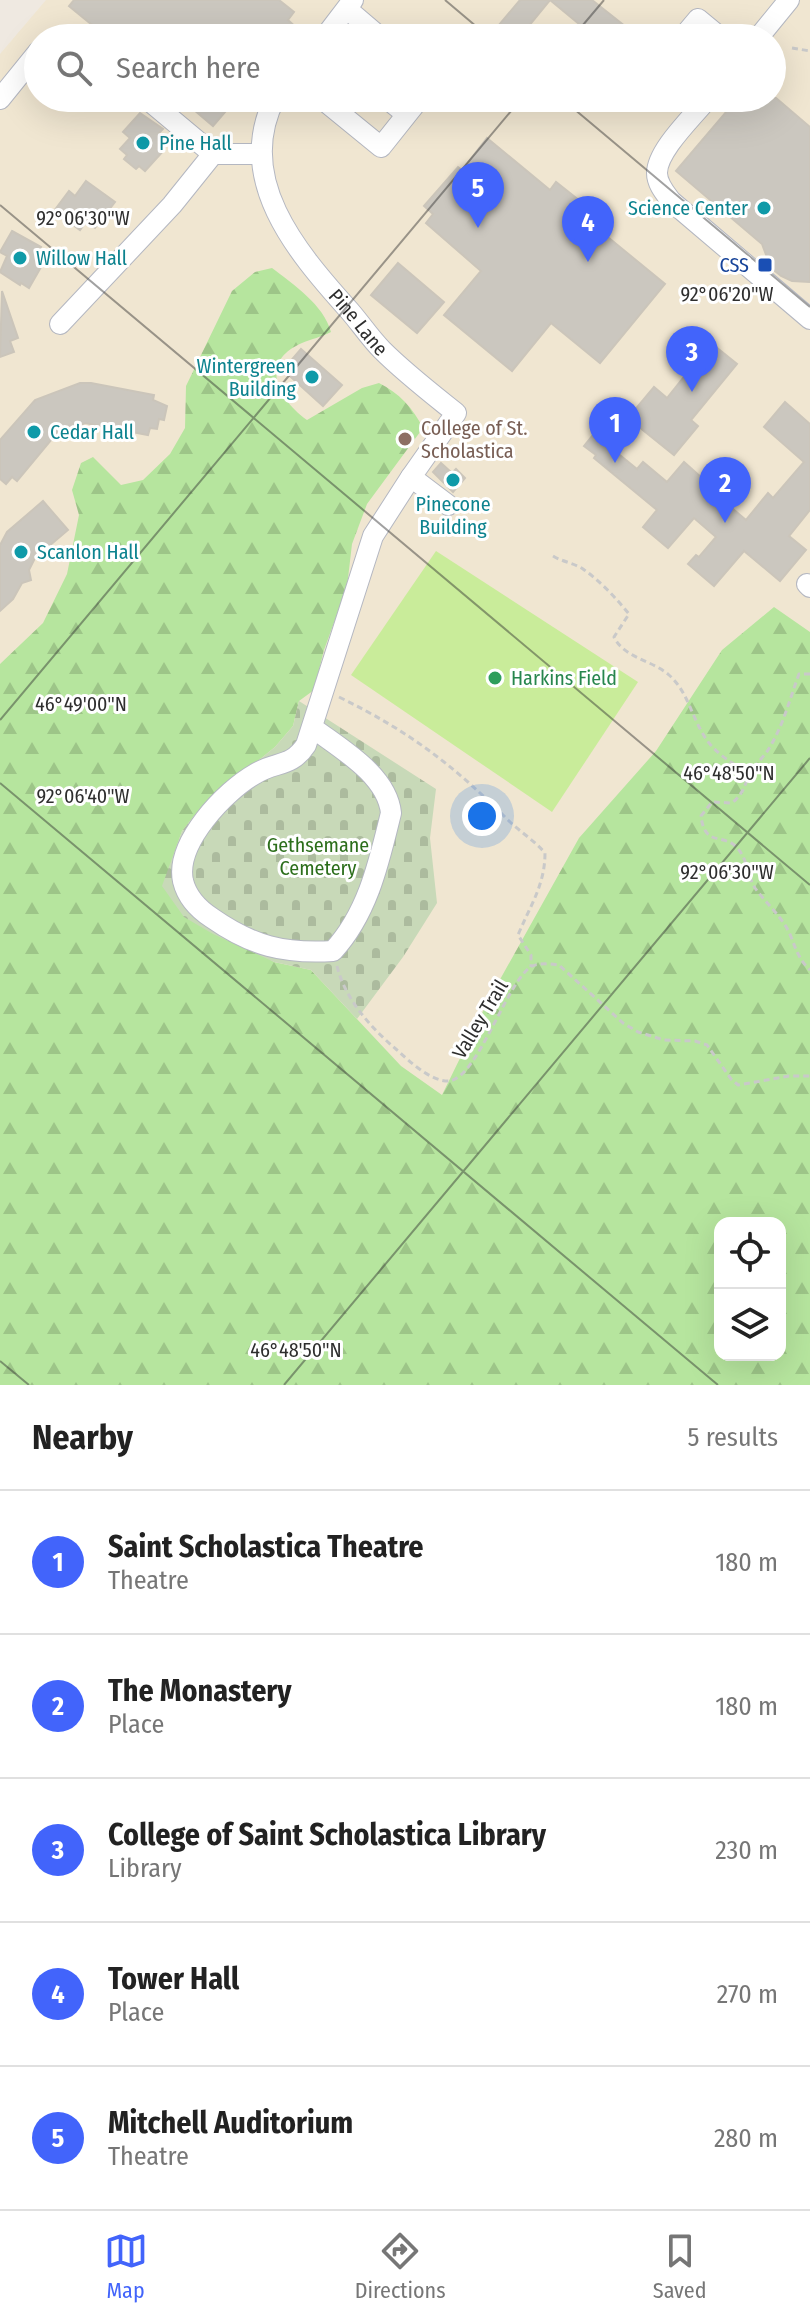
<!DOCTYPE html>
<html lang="en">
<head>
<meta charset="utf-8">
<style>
  :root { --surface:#fff; --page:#f2f2f2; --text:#222; --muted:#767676; --line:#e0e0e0; --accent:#4264fb }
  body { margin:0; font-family:"Fira Sans Condensed",sans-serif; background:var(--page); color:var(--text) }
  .controls { position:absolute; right:24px; bottom:24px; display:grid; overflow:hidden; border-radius:16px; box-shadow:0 8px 32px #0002 }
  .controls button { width:72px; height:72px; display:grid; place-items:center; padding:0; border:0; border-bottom:2px solid var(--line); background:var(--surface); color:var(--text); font:40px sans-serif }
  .you { position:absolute; left:482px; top:816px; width:28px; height:28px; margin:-20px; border:6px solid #fff; border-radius:50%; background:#1a73e8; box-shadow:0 0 0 12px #1a73e833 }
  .badge { display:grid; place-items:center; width:52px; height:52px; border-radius:50%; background:var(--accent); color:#fff; font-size:26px; font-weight:700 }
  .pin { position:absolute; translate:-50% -66px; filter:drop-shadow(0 2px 4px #0008) }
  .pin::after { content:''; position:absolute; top:42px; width:28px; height:24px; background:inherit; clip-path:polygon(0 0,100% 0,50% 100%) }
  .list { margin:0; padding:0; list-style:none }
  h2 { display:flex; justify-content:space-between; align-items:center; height:104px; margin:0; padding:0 32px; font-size:34px }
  h2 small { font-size:26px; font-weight:400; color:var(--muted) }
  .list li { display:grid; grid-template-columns:52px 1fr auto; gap:24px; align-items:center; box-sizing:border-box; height:144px; padding:0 32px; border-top:2px solid var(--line) }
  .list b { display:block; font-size:30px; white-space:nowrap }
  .list p { margin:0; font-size:26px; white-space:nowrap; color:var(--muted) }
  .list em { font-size:26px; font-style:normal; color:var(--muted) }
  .icon { flex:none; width:44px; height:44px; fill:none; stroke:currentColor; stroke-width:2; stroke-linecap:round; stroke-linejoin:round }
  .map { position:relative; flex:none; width:810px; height:1385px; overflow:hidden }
  .search { position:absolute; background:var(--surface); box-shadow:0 8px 32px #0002; left:24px; right:24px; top:24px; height:88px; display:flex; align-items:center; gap:20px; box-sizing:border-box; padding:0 28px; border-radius:44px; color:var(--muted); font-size:30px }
  .sheet { height:824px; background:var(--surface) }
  nav { display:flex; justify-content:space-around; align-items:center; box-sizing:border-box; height:112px; border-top:2px solid var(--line); background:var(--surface); font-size:22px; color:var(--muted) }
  nav a { display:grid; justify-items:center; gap:4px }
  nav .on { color:var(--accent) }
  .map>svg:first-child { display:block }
  .education { fill:#f0e6d1; fill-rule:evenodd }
  .forest { fill:url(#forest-firs); fill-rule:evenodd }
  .cemetery { fill:url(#cemetery-stones) }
  .pitch { fill:#c9ec9a }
  .building { fill:#cbc7bf; stroke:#cbc5ba; stroke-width:2 }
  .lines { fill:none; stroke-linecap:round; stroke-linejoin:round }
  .minor-casing { stroke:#b4b7c1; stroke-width:22 }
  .path { stroke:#c9c9c9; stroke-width:3; stroke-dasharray:6 4; stroke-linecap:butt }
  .minor { stroke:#fff; stroke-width:20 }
  .ticks { fill:none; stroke:#2e2e2e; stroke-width:2; stroke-opacity:0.45 }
  .culture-dot { fill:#0f9aa8; stroke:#fff; stroke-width:3 }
  .transit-dot { fill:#1a4fb4; stroke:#fff; stroke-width:3 }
  .education-dot { fill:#8d6e63; stroke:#fff; stroke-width:3 }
  .leisure-dot { fill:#2e9e5b; stroke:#fff; stroke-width:3 }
  .labels { text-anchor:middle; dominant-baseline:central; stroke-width:6; stroke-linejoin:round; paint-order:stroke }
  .culture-label { font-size:20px; fill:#0d838f; stroke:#fff; text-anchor:start }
  .transit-label { font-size:20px; fill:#164399; stroke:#fff; text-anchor:end }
  .street-label { font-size:20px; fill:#2e2e2e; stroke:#fff }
  .education-label { font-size:20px; fill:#785e54; stroke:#fff; text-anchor:start }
  .leisure-label { font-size:20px; fill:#27864d; stroke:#fff; text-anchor:start }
  .park-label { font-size:20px; fill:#2c6e1b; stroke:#fff }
  .ticks-label { font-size:20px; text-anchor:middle; fill:#2e2e2e; stroke:#fff; stroke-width:6; stroke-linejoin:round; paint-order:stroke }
</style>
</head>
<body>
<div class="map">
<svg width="810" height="1385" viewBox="0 0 810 1385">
  <defs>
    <pattern id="forest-firs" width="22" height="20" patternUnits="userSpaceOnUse" patternTransform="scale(2)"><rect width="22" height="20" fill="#b6e59e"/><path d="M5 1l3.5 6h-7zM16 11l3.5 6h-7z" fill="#9dc588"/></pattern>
    <pattern id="cemetery-stones" width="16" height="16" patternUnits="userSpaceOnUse" patternTransform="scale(2)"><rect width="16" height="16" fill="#c8d9b8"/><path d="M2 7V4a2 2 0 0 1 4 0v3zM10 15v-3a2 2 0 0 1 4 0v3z" fill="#acbb9e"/></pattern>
  </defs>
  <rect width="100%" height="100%" fill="#efe9e1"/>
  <!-- education -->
  <path class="education" d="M 46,0 L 810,0 L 810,1385 L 715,1385 L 0,780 L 0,54 ZM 38,38 L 772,38 L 772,98 L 38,98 ZM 720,1223 L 780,1223 L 780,1355 L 720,1355 Z"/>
  <!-- forest -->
  <path class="forest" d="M 272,268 C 293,284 324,305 331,332 C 321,337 312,339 302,343 C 258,362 278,399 307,420 L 362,388 L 379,383 C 399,393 413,408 423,428 L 367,504 L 352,544 L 347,587 L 324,650 L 314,690 L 299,701 L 293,726 L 275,747 L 203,805 L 182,831 L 163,886 L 274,962 L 311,970 L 401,1066 L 442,1095 L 488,1001 L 579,838 L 656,751 L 722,650 L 774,607 L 810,632 L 810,1385 L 0,1385 L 0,664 L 43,623 L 67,574 L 79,515 L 72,490 L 81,463 L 93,457 L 121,485 L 143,480 L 170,454 L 185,428 L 186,386 L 232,291 L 255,272 ZM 720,1223 L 780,1223 L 780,1355 L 720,1355 Z"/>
  <!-- cemetery -->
  <polygon class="cemetery" points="299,701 436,789 430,838 437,903 403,957 357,1019 311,970 274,962 213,934 184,917 162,886 182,831 203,805 275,747 293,726"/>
  <!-- pitch -->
  <polygon class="pitch" points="436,551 638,682 552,812 351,675"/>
  <!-- building -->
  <g class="building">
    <polygon points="74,0 279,0 294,12 288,20 298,29 291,38 284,33 280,38 108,38 69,6"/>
    <polygon points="520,0 592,0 631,31 625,38 596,38 550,0 519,38 488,38"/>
    <polygon points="180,98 237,98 213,126"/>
    <polygon points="738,98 776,98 810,127 810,282 792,281 781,276 771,268 762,244 676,171"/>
    <polygon points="140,113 163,129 159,133 165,138 158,145 164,150 145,171 139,166 136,169 124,159 127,155 120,149 130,138 123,132"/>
    <polygon points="487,138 550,190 556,182 605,221 598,229 665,284 600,363 551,323 512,371 444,315 481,271 426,223 433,214 424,206 458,167 462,170"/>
    <polygon points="86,181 115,202 95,228 86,222 80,230 54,211 69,191 75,196"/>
    <polygon points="12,231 41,247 37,255 45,260 29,288 21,283 20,285 0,272 7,256 0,252"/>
    <polygon points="398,263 444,302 417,333 371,295"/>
    <polygon points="2,291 18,338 10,341 14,352 0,357"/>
    <polygon points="711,343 737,364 691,420 698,426 674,455 628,418 654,387 667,398"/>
    <polygon points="301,349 342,385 323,406 283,370"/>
    <polygon points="80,383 91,383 154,395 153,400 167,406 164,420 159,419 157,429 150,428 148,435 85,423 78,426 74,435 65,430 56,434 17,481 12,477 6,484 0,479 0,440 35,400"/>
    <polygon points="785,402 810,424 810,510 789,536 806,550 780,581 744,551 714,586 688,564 696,555 699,557 716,537 694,518 668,548 643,527 657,510 594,458 596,455 584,446 597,430 609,440 610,447 637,469 643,462 667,482 684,462 703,479 701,482 746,520 768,493 773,498 804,462 764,427"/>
    <polygon points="441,463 452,473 456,469 465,478 453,492 433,472"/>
    <polygon points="43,501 68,530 35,558 29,570 31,580 22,583 13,599 0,611 0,545 7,532"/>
  </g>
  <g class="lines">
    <defs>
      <g id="minor">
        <polyline points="347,9 381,38"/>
        <polyline points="55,38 65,38"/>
        <polyline points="324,38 353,0"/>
        <polyline points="682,38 698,19 721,38"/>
        <polyline points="758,38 789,0"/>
        <polyline points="146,98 213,154 260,154"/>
        <path id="s1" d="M 275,98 C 234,178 296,251 347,308 C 359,321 369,337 382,350 C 405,373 431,393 456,413 L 411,477 L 448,505"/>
        <polyline points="321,98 381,147 420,98"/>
        <polyline points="386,98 406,114"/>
        <path d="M 708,98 C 694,116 657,150 657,173 C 657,184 665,193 671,201 L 810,319"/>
        <polyline points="0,99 38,52"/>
        <polyline points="60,324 172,205 213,154"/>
        <polyline points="807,584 810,587"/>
        <path d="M 313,728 C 341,749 387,775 391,813 C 379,862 368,913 333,951 C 284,954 252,946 212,918 C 198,909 187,897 183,881 C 175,843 225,791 255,774 C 275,761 291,768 306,745 L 373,536 L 411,477"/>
      </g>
    </defs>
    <!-- minor casing -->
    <use href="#minor" class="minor-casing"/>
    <!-- path -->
    <g class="path">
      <polyline points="792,48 810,51"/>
      <path d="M 553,556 C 563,562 574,563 583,569 C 600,581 616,598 629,614 L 614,637 C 624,658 652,660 669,675 C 687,691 691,714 703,734 C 713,752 732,764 750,773"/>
      <path d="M 810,674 L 799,674 C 790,698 784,723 771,745 C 766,755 757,762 752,771 C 743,784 747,790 732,803 L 712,802 L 701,816 C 705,851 727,829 741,853 C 748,864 748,877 755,888 C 765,902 781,916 789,932 C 795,946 798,959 810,970"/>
      <path d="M 339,697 C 410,732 452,764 508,820 C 520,832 534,840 545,853 C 545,885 530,906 518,935 L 531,955 L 531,967"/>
      <path d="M 337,966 C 345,999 371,1028 397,1050 C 409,1061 431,1082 449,1081 C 477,1078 504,989 529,968 C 537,962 550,964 559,965 L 623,1023 L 638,1032 L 664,1040 L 695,1041 L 707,1045 L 731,1079 L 738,1085 L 789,1076 L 810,1076"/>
    </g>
    <!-- minor -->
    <use href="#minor" class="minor"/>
  </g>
  <!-- ticks -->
  <path class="ticks" d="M 445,0 L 490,38M 572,38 L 604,0M 561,98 L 810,307M 0,205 L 810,885M 0,720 L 522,98M 0,783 L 718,1385M 0,1361 L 29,1385M 284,1385 L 810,758"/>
  <!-- markers -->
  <g class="culture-dot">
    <circle cx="143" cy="143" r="8"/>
    <circle cx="764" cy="208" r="8"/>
    <circle cx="20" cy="258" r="8"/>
    <circle cx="312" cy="377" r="8"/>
    <circle cx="34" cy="432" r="8"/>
    <circle cx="453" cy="480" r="8"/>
    <circle cx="21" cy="552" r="8"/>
  </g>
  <rect class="transit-dot" x="757" y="257" width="16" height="16" rx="4"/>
  <circle class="education-dot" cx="405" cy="439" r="8"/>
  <circle class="leisure-dot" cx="495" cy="678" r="8"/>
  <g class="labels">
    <!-- culture labels -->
    <g class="culture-label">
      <text x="159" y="143">Pine Hall</text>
      <text x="748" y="208" text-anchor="end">Science Center</text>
      <text x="36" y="258">Willow Hall</text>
      <text x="296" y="366" text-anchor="end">Wintergreen<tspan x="296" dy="23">Building</tspan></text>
      <text x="50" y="432">Cedar Hall</text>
      <text x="453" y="504" text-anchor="middle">Pinecone<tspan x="453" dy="23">Building</tspan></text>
      <text x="37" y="552">Scanlon Hall</text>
    </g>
    <!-- transit labels -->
    <g class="transit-label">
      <text x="749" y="265">CSS</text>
    </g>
    <!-- street labels -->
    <g class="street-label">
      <text stroke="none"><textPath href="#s1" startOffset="256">Pine Lane</textPath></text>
      <text transform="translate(480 1019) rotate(-59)">Valley Trail</text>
    </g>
    <!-- education labels -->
    <g class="education-label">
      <text x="421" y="428">College of St.<tspan x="421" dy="23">Scholastica</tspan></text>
    </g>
    <!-- leisure labels -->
    <g class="leisure-label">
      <text x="511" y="678">Harkins Field</text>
    </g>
    <!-- park labels -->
    <g class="park-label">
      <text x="318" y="845">Gethsemane<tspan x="318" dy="23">Cemetery</tspan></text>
    </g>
  </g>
  <g class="ticks-label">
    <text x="83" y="225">92°06'30"W</text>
    <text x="727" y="301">92°06'20"W</text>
    <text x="81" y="711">46°49'00"N</text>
    <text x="729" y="780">46°48'50"N</text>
    <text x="83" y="803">92°06'40"W</text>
    <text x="727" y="879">92°06'30"W</text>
    <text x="296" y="1357">46°48'50"N</text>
  </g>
</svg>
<div class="controls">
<button><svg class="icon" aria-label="locate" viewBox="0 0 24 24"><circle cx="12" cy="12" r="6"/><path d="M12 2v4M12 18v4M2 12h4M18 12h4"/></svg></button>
<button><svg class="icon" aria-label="layers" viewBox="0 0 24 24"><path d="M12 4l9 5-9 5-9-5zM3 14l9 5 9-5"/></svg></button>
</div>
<div class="you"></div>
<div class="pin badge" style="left:615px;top:463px">1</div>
<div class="pin badge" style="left:725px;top:523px">2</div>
<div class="pin badge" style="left:692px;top:392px">3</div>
<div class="pin badge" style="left:588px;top:262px">4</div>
<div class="pin badge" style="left:478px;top:228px">5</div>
<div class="search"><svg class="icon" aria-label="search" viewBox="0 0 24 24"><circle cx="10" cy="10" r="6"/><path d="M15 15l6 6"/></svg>Search here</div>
</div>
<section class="sheet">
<h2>Nearby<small>5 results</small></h2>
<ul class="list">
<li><span class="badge">1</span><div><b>Saint Scholastica Theatre</b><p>Theatre</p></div><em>180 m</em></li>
<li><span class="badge">2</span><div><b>The Monastery</b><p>Place</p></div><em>180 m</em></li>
<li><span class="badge">3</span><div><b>College of Saint Scholastica Library</b><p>Library</p></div><em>230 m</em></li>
<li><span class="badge">4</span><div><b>Tower Hall</b><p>Place</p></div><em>270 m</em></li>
<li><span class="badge">5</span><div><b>Mitchell Auditorium</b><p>Theatre</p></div><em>280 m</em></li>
</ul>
</section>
<nav>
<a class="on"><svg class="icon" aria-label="map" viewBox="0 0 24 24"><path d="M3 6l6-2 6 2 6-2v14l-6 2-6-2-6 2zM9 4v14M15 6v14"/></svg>Map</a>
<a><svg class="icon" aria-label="directions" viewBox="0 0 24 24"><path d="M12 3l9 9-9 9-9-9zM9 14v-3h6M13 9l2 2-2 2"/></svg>Directions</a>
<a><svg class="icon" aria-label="saved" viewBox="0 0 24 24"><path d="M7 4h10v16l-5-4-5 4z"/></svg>Saved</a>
</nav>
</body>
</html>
